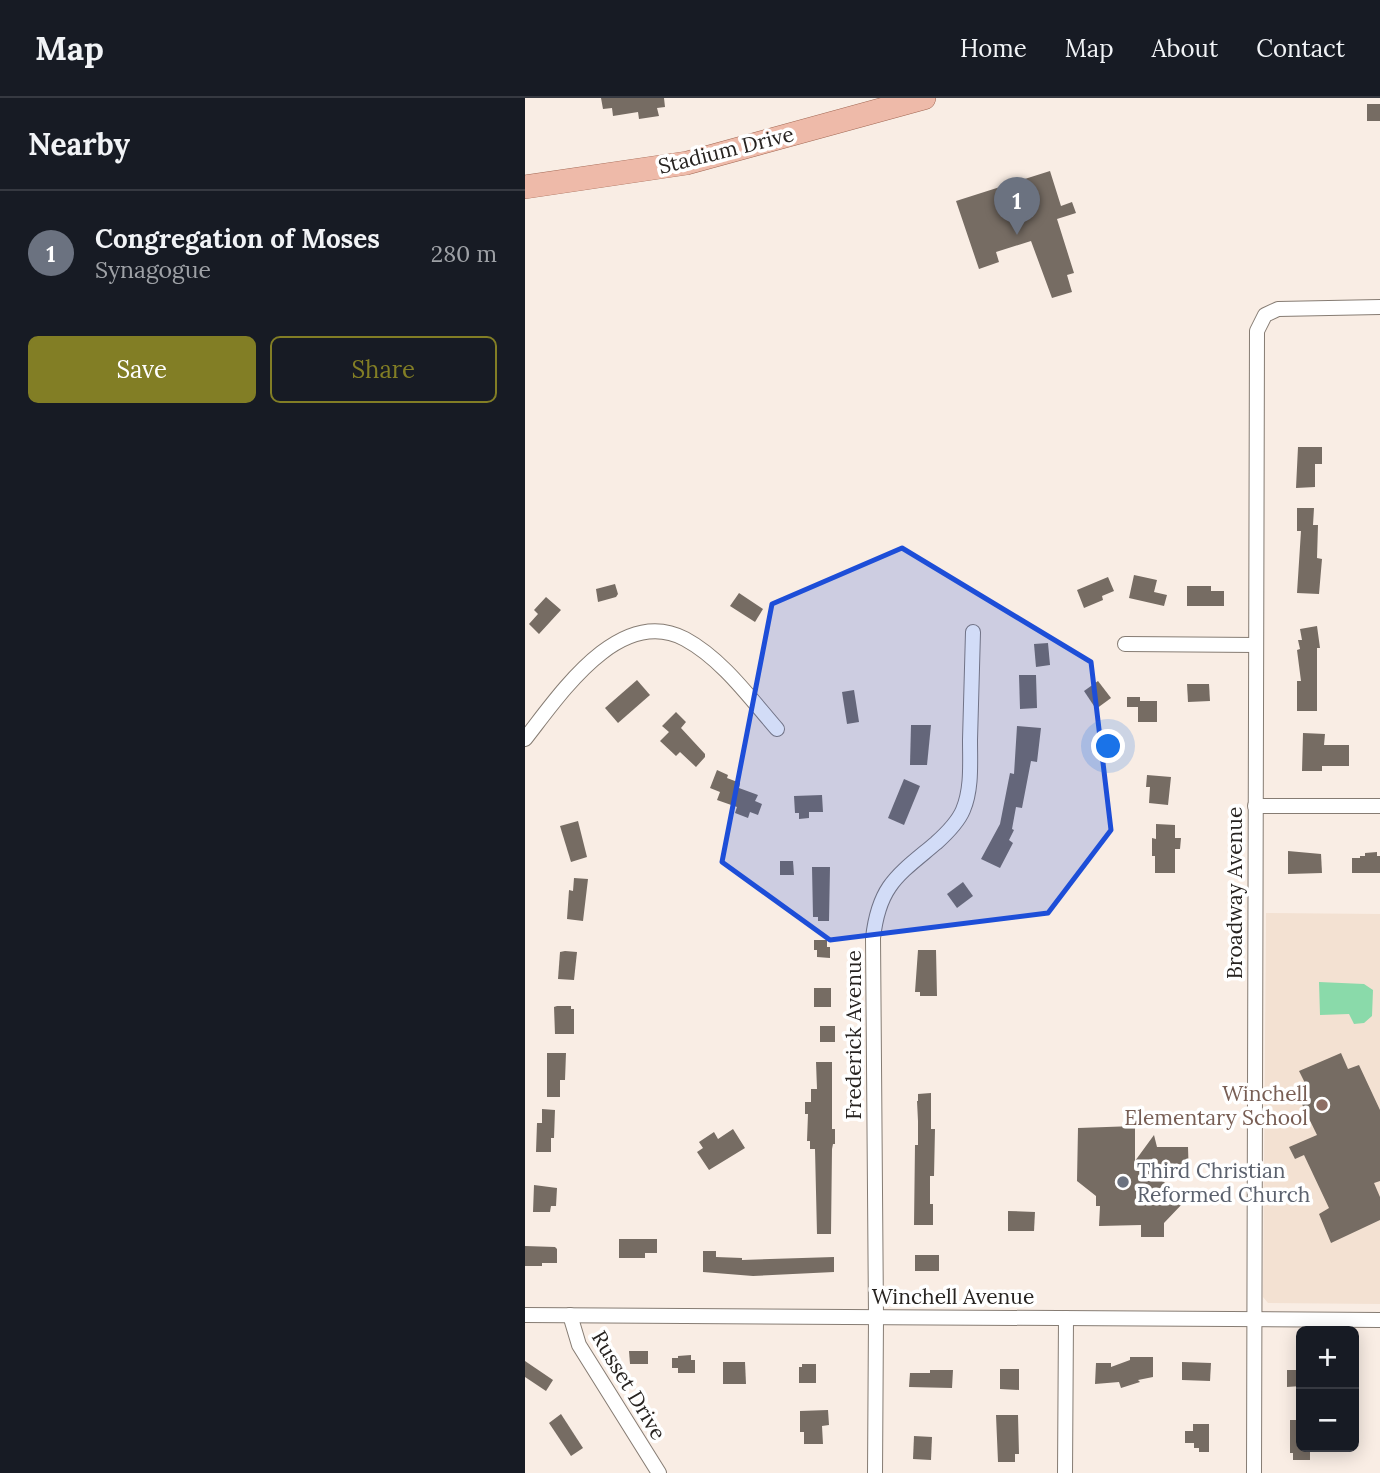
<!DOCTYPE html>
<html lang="en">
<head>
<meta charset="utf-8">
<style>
  :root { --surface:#171b24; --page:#20242c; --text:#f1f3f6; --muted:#9ea1a6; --line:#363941; --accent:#827e25 }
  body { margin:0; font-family:Lora,serif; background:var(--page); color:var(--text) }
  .controls { position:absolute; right:21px; bottom:21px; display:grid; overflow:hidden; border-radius:10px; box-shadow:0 4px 18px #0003 }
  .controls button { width:63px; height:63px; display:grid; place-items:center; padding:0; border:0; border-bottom:2px solid var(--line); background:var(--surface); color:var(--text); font:35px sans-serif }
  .you { position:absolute; left:584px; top:649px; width:24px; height:24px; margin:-18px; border:5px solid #fff; border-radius:50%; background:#1a73e8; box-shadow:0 0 0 10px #1a73e833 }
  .badge { display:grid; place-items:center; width:46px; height:46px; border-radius:50%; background:var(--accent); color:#fff; font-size:23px; font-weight:700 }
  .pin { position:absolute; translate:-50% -58px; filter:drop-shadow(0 2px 4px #0008) }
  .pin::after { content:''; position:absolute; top:37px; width:24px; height:21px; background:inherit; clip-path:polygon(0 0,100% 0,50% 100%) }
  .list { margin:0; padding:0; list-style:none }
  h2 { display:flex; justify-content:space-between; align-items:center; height:91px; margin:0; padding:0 28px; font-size:30px }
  h2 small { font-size:23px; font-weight:400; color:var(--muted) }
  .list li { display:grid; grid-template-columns:46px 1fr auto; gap:21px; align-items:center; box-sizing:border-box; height:126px; padding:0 28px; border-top:2px solid var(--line) }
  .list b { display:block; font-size:26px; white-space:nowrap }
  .list p { margin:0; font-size:23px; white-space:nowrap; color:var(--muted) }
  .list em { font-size:23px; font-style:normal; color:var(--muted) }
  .actions { display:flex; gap:14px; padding:21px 28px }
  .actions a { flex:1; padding:16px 0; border:2px solid var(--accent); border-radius:10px; text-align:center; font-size:24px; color:var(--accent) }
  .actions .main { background:var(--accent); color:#fff }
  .map { position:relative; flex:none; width:855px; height:1375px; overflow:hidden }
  header { display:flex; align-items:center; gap:42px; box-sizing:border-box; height:98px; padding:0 35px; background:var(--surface); border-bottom:2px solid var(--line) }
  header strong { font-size:33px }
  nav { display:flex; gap:38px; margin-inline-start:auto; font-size:24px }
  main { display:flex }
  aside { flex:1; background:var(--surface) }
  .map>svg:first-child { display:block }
  .built { fill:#f3e1d2 }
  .green { fill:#8adaaa }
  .building { fill:#766c63 }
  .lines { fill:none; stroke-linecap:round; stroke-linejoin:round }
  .street-casing { stroke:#867c73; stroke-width:16 }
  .primary-casing { stroke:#a16753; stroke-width:24 }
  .street { stroke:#fff; stroke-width:14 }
  .primary { stroke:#eebaa9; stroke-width:23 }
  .marked { fill:#1d4ed8; fill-opacity:0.2; stroke:#1d4ed8; stroke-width:5; stroke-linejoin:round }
  .education-dot { fill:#8d6e63; stroke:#fff; stroke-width:2.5 }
  .worship-dot { fill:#6b7280; stroke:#fff; stroke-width:2.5 }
  .labels { text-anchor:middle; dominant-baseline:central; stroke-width:7; stroke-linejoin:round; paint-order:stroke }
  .street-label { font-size:21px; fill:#272320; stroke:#fff }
  .education-label { font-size:21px; fill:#785e54; stroke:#fff; text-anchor:end }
  .worship-label { font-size:21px; fill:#5b616d; stroke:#fff; text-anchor:start }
</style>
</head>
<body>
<header>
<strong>Map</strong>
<nav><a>Home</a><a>Map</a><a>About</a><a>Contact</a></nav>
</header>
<main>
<aside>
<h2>Nearby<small></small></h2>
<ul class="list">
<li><span class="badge" style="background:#6b7280">1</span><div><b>Congregation of Moses</b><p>Synagogue</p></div><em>280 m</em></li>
</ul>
<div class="actions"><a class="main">Save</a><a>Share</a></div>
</aside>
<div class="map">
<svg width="855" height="1375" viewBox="0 0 855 1375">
  <rect width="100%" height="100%" fill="#f9ede4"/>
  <!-- built -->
  <polygon class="built" points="741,815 855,816 855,1206 743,1205 738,1199"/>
  <!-- green -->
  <polygon class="green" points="794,884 839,886 848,892 847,918 839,925 829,926 824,916 795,917"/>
  <!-- building -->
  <g class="building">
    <polygon points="76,0 139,0 140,9 132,10 134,18 114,21 113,14 88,18 87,10 78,11"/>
    <rect x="842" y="6" width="13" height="17"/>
    <polygon points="525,73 536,108 547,104 551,115 532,121 549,175 542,177 547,194 527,200 506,143 471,154 474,164 454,171 431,103"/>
    <polygon points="773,349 797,349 797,366 790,366 790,389 771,390"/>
    <polygon points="772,410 789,410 788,427 793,427 792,460 797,461 794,496 772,495 776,433 772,433"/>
    <polygon points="609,477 632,482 629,494 642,497 639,508 604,500"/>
    <polygon points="583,479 589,493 577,498 578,502 559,510 552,492"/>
    <polygon points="90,486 93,496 91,499 73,504 71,491"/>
    <polygon points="662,488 686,488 686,493 699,493 699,508 662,508"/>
    <polygon points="214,495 238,511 230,524 205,508"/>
    <polygon points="21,499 36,512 14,536 4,526 13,516 9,512"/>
    <polygon points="792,528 795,550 792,550 792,613 772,613 772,583 776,583 772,552 775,551 773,542 777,542 775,531"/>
    <polygon points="523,545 525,567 511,569 509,546"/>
    <polygon points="494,577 511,577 512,610 495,611"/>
    <polygon points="112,582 125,597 93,625 80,610"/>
    <polygon points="573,583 586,600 571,611 559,593"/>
    <polygon points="662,586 684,586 685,603 663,604"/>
    <polygon points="329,592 334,624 322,626 317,594"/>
    <polygon points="602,599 615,599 615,603 632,603 632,624 613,624 613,609 602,609"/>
    <polygon points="151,614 161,624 156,630 180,656 180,659 171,669 155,654 151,658 135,643 144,634 137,628"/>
    <polygon points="386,627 406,627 402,667 385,667"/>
    <polygon points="492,628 516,630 512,664 506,663 497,710 491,709 487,731 489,732 484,742 488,745 475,770 456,761 475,726 485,675 489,676"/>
    <polygon points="778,635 800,636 799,647 824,647 824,668 797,668 797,673 777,673"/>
    <polygon points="192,672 203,677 202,680 215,685 214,690 233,697 230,703 237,706 233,717 225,714 223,720 210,715 212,709 192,702 195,694 185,690"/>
    <polygon points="622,677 646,679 643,707 624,705 625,689 621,689"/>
    <polygon points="379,681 395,688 379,727 363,720"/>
    <polygon points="297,697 298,714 284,714 284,720 274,721 274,715 270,715 269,698"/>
    <polygon points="53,723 62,759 46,764 35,728"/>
    <polygon points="631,726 650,727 650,740 656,740 655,751 650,751 650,775 630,775 630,758 627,758 627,740 631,741"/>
    <polygon points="763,753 796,756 797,775 763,776"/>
    <polygon points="852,754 852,758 855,758 855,775 827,775 827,760 835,760 835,758 840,758 840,755"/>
    <polygon points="255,763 268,763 269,777 255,777"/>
    <polygon points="287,769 305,769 304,823 293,823 293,819 288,819"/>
    <polygon points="49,780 63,781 58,823 42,821 44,792 48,793"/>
    <polygon points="438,784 448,798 432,810 422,796"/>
    <polygon points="289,842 302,842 302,849 305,849 305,860 292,859 292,852 289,852"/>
    <polygon points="393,852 411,852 412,898 395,898 395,894 390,894"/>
    <polygon points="40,853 52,854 49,882 33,881 35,854"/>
    <rect x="289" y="890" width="17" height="19"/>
    <polygon points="32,908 46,908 46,911 49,911 49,936 30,936 29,909"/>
    <rect x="295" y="928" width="15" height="16"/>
    <polygon points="22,955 41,955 40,982 35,982 35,999 22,999"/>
    <polygon points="816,955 823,971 834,967 855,1012 855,1083 849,1085 855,1099 855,1122 806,1145 794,1116 804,1110 779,1057 770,1061 764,1049 792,1037 771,994 782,989 774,973"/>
    <polygon points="291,964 307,964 307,1031 310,1031 310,1046 308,1046 307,1051 306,1136 292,1136 290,1051 285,1051 285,1043 282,1043 283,1016 280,1016 280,1004 286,1004 286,991 292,991"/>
    <polygon points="406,995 406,1031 410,1031 409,1078 405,1078 405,1106 408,1106 408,1127 389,1127 390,1047 393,1047 393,1023 392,1003 393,1003 393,996"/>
    <polygon points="17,1011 30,1012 29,1040 26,1040 26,1054 11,1054 12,1025 17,1025"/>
    <polygon points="610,1028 610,1063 629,1037 632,1049 663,1049 664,1081 635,1080 659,1104 639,1125 639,1139 616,1139 616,1127 574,1128 575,1108 571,1108 571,1098 552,1083 553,1030"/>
    <polygon points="208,1031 220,1050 184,1072 172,1054 178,1050 174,1044 189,1034 193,1041"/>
    <polygon points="9,1087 32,1090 31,1108 26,1108 25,1114 8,1114"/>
    <polygon points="483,1113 510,1114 509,1133 483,1133"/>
    <polygon points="94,1141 132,1141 132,1155 120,1155 120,1160 94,1160"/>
    <polygon points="0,1148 30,1149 32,1151 32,1165 17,1165 17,1168 0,1168"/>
    <polygon points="178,1153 191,1153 191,1159 217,1160 217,1162 309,1159 309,1174 228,1178 178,1174"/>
    <rect x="390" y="1157" width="24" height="16"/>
    <polygon points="104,1253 123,1253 123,1266 105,1266"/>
    <polygon points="166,1257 166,1262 170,1262 170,1275 153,1275 153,1270 147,1270 147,1260 153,1260 153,1258"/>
    <polygon points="605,1259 628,1259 628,1279 613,1282 615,1284 596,1290 594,1284 570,1286 571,1265 586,1265 586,1269 605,1262"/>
    <polygon points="0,1263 28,1282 21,1293 0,1279"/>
    <polygon points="198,1264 220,1264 221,1286 198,1286"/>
    <polygon points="657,1264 686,1265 685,1283 657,1282"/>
    <polygon points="277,1266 291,1266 291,1285 274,1285 274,1269 277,1269"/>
    <polygon points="475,1271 494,1271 494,1292 475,1291"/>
    <polygon points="405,1272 428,1272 427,1290 384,1289 385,1275 405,1275"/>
    <polygon points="762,1272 772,1272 772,1275 776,1275 776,1288 762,1289"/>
    <polygon points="303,1312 304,1327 297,1328 298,1346 279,1346 279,1334 275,1334 275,1313"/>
    <polygon points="36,1316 58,1350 46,1358 24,1325"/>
    <polygon points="471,1317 493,1317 494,1356 490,1356 490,1364 473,1364"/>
    <polygon points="765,1322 776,1322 776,1349 785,1349 785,1362 768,1362 768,1355 765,1355"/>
    <polygon points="668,1326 684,1326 684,1354 674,1354 674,1350 669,1350 669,1345 660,1345 660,1333 668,1333"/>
    <polygon points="389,1338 407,1339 406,1362 388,1361"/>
  </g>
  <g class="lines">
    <defs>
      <g id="street">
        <polyline points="600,546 731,547"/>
        <path d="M 0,641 C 34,598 94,506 160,541 C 197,561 225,600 252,631"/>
        <polyline points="730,708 855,708"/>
        <polyline points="0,1217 855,1222"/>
        <polyline points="45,1217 54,1247 134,1375"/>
        <path d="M 350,1375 L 351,1219 L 348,840 C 354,787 373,777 411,745 C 421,736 433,724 438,712 C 447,691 445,665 445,642 C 446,606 447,570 448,534"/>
        <polyline points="540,1375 541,1220"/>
        <polyline points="729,1375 732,233 740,217 753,211 855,209"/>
      </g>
      <polyline id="primary" points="0,89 162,65 399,0"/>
    </defs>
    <!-- street casing -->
    <use href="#street" class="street-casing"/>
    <!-- primary casing -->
    <use href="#primary" class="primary-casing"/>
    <!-- street -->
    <use href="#street" class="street"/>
    <!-- primary -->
    <use href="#primary" class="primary"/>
  </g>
  <!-- marked area -->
  <path class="marked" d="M 377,450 L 566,564 L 586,732 L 523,815 L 305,842 L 197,764 L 247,506 Z"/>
  <!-- markers -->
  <circle class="education-dot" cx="797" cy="1007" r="7"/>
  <circle class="worship-dot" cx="598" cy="1084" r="7"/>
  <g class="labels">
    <!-- street labels -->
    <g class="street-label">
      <text transform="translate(201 52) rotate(-14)">Stadium Drive</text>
      <text transform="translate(709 795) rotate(-90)">Broadway Avenue</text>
      <text transform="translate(328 937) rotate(-90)">Frederick Avenue</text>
      <text x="428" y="1198">Winchell Avenue</text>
      <text transform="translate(104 1287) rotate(59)">Russet Drive</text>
    </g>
    <!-- education labels -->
    <g class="education-label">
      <text x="783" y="995">Winchell<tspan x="783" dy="24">Elementary School</tspan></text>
    </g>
    <!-- worship labels -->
    <g class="worship-label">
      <text x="612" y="1072">Third Christian<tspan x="612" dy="24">Reformed Church</tspan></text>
    </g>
  </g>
</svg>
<div class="controls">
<button>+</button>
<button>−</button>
</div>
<div class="you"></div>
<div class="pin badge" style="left:492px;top:137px;background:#6b7280">1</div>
</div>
</main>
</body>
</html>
